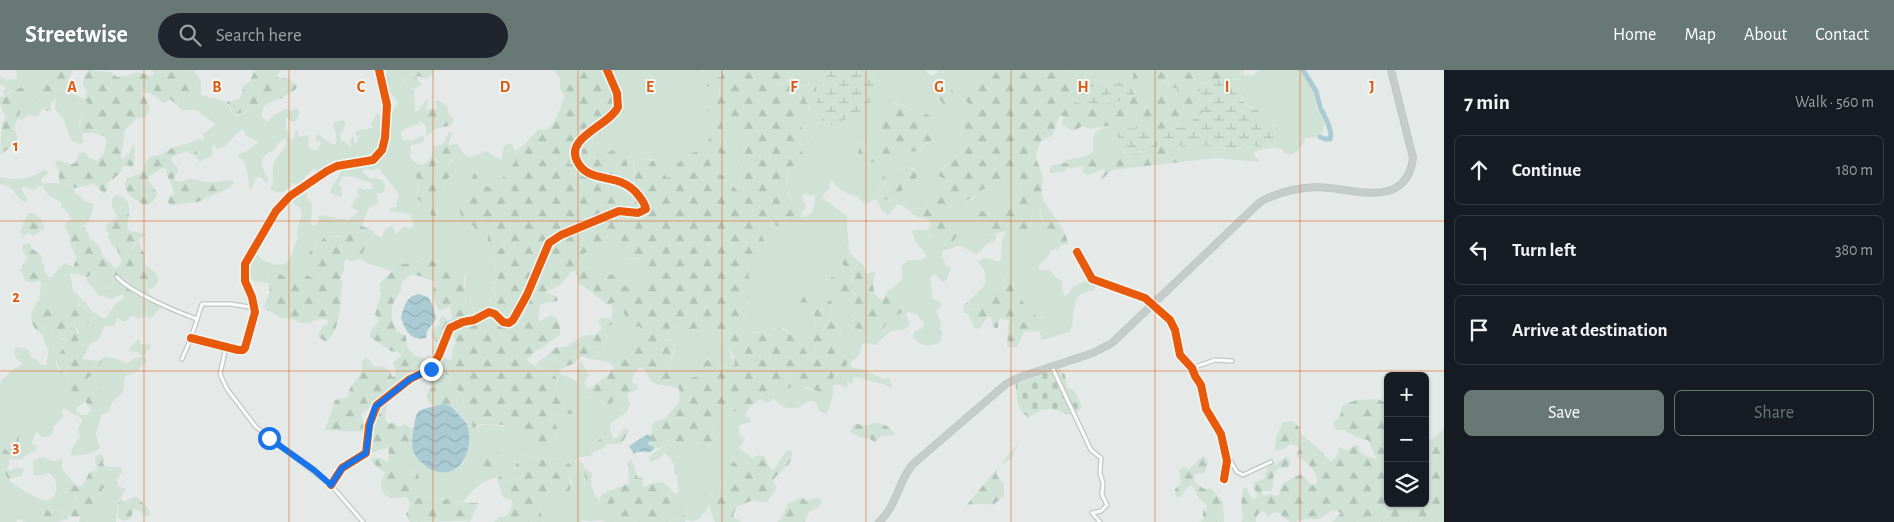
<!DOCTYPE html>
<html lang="en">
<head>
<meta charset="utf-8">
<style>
  :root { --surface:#171b24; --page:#20242c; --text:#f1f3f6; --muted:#9ea1a6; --line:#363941; --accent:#687875 }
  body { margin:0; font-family:"Alegreya Sans",sans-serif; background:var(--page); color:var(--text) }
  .controls { position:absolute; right:15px; bottom:15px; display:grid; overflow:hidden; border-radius:8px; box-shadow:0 1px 4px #0004 }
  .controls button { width:45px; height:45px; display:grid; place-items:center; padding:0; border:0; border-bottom:1px solid var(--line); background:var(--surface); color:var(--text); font:25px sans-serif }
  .stop { position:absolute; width:15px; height:15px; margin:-11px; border:4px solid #1a73e8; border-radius:50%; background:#fff }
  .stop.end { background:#1a73e8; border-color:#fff; box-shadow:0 1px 5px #0008 }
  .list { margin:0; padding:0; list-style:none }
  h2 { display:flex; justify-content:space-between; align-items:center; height:65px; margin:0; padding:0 20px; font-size:21px }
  h2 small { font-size:16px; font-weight:400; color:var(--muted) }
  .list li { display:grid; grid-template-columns:32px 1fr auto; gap:15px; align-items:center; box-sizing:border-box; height:70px; margin:0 10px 10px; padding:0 10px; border:1px solid var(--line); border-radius:8px }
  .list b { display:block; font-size:19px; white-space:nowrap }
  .list em { font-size:16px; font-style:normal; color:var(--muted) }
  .actions { display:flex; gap:10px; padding:15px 20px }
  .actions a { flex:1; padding:11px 0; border:1px solid var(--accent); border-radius:8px; text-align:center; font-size:18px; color:var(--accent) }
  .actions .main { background:var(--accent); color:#fff }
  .icon { flex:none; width:28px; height:28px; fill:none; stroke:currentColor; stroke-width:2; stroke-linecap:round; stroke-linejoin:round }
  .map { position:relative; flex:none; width:1444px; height:452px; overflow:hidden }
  header { display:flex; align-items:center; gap:30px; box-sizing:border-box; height:70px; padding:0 25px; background:var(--accent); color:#fff }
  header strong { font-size:24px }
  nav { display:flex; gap:28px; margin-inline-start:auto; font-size:18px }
  .search { width:350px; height:45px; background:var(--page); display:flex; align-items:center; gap:12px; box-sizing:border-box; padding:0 18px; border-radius:28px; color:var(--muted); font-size:19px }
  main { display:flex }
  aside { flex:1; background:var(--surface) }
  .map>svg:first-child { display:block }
  .grass { fill:#d0e2d6; fill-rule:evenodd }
  .forest { fill:url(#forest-firs); fill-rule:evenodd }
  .wetland { fill:url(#wetland-marsh) }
  .cemetery { fill:url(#cemetery-stones) }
  .water { fill:url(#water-waves) }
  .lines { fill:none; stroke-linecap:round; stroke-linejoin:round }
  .river { stroke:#aacbd4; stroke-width:5 }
  .minor-casing { stroke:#c2c7c5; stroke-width:5.5 }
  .trunk-casing { stroke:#c1c9c7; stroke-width:8 }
  .minor { stroke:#fbfcfc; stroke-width:3 }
  .trunk { stroke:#c5ccca; stroke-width:5.5 }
  .cycleway-casing { stroke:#f3f8f6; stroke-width:11 }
  .cycleway { stroke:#e8590c; stroke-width:8 }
  .route { stroke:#1a73e8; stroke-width:6 }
  .grid { fill:none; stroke:#de580e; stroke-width:1; stroke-opacity:0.55 }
  .grid-label { font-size:16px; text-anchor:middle; font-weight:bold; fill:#de580e; stroke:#f3f8f6; stroke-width:4; stroke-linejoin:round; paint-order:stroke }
</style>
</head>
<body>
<header>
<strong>Streetwise</strong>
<div class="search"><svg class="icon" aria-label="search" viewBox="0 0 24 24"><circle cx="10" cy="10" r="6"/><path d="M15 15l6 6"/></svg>Search here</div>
<nav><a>Home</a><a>Map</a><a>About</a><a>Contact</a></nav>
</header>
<main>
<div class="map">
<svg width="1444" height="452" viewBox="0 0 1444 452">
  <defs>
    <pattern id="forest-firs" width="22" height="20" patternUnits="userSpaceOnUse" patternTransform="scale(1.25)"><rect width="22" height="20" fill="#d0e2d6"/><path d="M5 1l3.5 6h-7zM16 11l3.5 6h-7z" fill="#b2c3b8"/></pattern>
    <pattern id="wetland-marsh" width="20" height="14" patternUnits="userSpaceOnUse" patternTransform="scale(1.25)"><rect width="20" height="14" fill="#d0e2d6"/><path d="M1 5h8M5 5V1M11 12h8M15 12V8" fill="none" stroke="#b2c3b8"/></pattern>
    <pattern id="cemetery-stones" width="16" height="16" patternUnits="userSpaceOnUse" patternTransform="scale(1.25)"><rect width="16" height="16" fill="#d0e2d6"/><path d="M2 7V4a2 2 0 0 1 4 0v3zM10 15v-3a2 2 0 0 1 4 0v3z" fill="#b2c3b8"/></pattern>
    <pattern id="water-waves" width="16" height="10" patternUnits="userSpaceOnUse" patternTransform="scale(1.25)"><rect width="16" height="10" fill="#aacbd4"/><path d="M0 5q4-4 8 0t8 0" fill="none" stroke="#92afb7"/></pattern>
  </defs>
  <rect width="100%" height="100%" fill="#e5eae8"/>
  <!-- grass -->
  <g class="grass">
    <polygon points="16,0 58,0 57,5 49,11 46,11 41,17 38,31 43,38 38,46 35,47 29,44 23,50 18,49 20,28 24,16 2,25 6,18 0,14 0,7 7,10 17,9"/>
    <path d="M 187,0 L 194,0 L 201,11 L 201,25 C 218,30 228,27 233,46 L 237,46 L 266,33 L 261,45 L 267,52 L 274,45 L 286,39 L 290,41 L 297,38 L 300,42 L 296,51 L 292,52 L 286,47 L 286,58 L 292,71 L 295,68 L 295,60 L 298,61 L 298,65 L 300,67 L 306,65 L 309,67 L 308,76 L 313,80 L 316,80 L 321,74 L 320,72 L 315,69 L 318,64 L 333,75 L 336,74 L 336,63 L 333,58 L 334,53 L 342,50 L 345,52 L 344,59 L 340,64 L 341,70 L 347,73 L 352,79 L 350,71 L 352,67 L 354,67 L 354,72 L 356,73 L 359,68 L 355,64 L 356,61 L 372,58 L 372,53 L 377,43 L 379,44 L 382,54 L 386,54 L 398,32 L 386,18 L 384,9 L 388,0 L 402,0 L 402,8 L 409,20 L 414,19 L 415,41 L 418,41 L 426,30 L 428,30 L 427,36 L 419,54 L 406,58 L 400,63 L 404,71 L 407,69 L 412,71 L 422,65 L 424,67 L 424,71 L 420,74 L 411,75 L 410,87 L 417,94 L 413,99 L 415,105 L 420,112 L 416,126 L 429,132 L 430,142 L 434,147 L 438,146 C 435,133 443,116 450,106 L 448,103 L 439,100 L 435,95 L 438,91 L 449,94 L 461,80 L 465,85 L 470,87 L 487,81 L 495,87 L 502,90 C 504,83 500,72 512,74 L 515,81 L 515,92 C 507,100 499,108 502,121 L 500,124 L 482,112 L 476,101 L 470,116 L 462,125 L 469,156 L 480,159 L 485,158 L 488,159 L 487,163 L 498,172 L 502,170 L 505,171 L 506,174 L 486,189 L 493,192 L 498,185 L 501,184 L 501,188 L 495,196 L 497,210 L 494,213 L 494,225 L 497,232 L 490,245 L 478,251 L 473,241 L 466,236 L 465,199 L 456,201 C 452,197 447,199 441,198 L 438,190 L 435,192 L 422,189 C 413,195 400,193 392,201 L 366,193 L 360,188 L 374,161 L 375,164 L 381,168 C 384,162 385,157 392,156 L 396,164 L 404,156 L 410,159 L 413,157 C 413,136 401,146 390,141 L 390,138 L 396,137 L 399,124 L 378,98 L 373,101 L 365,99 L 363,102 L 369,108 C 376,109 382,107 385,115 L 383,123 L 380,124 L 377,122 L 378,134 C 365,136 366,147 362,157 L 355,155 C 347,170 336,164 325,168 C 319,171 313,177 309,182 L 319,208 L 317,211 L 292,211 L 275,201 L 272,201 L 267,207 L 268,213 C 258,214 246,209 244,199 L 252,195 L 255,188 L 258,185 C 261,191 265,190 271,193 C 293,201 291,181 298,168 C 294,158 304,148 301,139 C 299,136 294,134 291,131 L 308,122 L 306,127 L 312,134 L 311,155 L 315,155 L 318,152 L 319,145 L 349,150 L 359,141 L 351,138 L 356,128 L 360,126 L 356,121 L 360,118 L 364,120 L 372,119 L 372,113 C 362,111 355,106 343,106 L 339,114 L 341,117 L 342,125 L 341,127 L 330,123 L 331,119 L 344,97 L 342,94 L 338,94 L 327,104 L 316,111 L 313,109 L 312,105 L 317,100 L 315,99 L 311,101 L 298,115 L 292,113 C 288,122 278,126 271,119 C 275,110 271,102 274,93 C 276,85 285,81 287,72 L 285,69 C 278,71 278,75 274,80 C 268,85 272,79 267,84 C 256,92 265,100 268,109 L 267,113 L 260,107 L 256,107 L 252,119 L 249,118 C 249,112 247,95 243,90 C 241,88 239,87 237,85 C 245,83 252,77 259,72 L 246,66 L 244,60 L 239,61 L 225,76 L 217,79 L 213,74 L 212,86 L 203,90 L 197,83 L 194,71 L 198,69 L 204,70 L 203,64 L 215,55 L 215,53 L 202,45 L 197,40 C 189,39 181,43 177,35 L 179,34 L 178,30 L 184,21 L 187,21 L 188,28 L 196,30 C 196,18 197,9 187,0 Z"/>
    <path d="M 606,0 L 702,0 L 704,2 L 720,2 L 721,7 L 714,9 L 711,16 L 718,15 C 721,25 716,32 712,42 L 722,33 L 726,33 L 729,41 C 718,52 705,69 719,83 L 718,88 L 725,90 L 729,83 L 720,52 L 726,50 L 741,66 L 744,76 L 742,86 L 737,96 L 739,110 L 742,113 L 745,124 L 741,125 C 731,114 727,106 712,100 L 708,87 L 700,81 L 688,84 L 677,94 L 672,106 L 666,108 L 664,104 L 666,93 C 657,89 649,90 640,87 L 635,89 C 633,99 636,112 632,122 L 624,123 L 616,117 L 616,110 L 627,99 L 628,86 L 600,84 L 595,81 L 583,84 L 580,92 L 576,95 L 569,94 C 572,76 575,65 594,61 L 610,9 Z"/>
    <path d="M 799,0 L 818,0 L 828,15 C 825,21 820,24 817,31 L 834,54 L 840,51 L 875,17 L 873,12 L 874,0 L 926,0 L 927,3 L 933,6 L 938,2 L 936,0 L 975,0 L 975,7 L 968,21 L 957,25 L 948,15 L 941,22 L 943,34 L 952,36 L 964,29 L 969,34 L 962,56 L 956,85 L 953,90 L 941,99 L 940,108 L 947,110 L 952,113 L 951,116 L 942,120 L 938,130 L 928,134 L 923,139 L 906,138 L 899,134 L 896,135 L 890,144 L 888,145 L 882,140 L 876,130 L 874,129 L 868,134 L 864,134 L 858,127 C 848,126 837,118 831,109 L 829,119 L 822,126 L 823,130 L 830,133 L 847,146 L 847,158 L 849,174 L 838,186 L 843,195 L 853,202 L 852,213 L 835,208 L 831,210 L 838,215 L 846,226 L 854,222 C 856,231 851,242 847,251 L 853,258 C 867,258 872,259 886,253 L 888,247 L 894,246 L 903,240 L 902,231 L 896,230 L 892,227 L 894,217 L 903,208 L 901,197 L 908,190 L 920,190 L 927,187 L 923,180 L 917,174 L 912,162 L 914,160 L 925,160 L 930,167 L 945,173 L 957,165 L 953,150 L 945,143 L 943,139 L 946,136 L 950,137 L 975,128 L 979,121 L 989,117 L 1016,95 L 1018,97 L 1017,106 L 1022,109 L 1020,118 L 1022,128 L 1009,133 L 1008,140 L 999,142 L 994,146 L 987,142 L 986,153 L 988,156 L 985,158 L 974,159 L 976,163 L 990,165 L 996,164 L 996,169 L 993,172 L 986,174 L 981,181 L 976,184 L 962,176 L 956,176 L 950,179 L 942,181 L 942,186 L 946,195 L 951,198 L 947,210 L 942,212 L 935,204 L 930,207 L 933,229 L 939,231 L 942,235 L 936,241 L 941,252 L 940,259 L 943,263 L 940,272 C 923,283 900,263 923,258 L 924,254 L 917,244 L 908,242 L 906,246 L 910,253 C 906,262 899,260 891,261 L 875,275 L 866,273 L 862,275 L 859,286 L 851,292 L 850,295 L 853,298 L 863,299 L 883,309 L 887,308 L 890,309 L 892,319 L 883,314 L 855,307 L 853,309 L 853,315 L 847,311 L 848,317 L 845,318 L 839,314 L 833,316 L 831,313 L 832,309 L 842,300 L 846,286 C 840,281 838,275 832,270 L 831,267 L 841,262 L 840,256 L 835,255 L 830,249 L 832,233 L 831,231 L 826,231 L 822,224 L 810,232 L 818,230 L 813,244 L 816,256 L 809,266 L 815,274 L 816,286 L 813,288 L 809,287 C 802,277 793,256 776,258 C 771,259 766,263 761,262 C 753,262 746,262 738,266 L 736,263 L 744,256 L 747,249 L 741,242 L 744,229 L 750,227 L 748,195 L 763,173 C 762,164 763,160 760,151 L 769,148 L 773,154 L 779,156 L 787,147 C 805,148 816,148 815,126 L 805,124 L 801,126 L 806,135 L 804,141 L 801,141 L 792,135 L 791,128 L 786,118 L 789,98 L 802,91 C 804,83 799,78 801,70 L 804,70 L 814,63 L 805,65 L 802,57 L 794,59 L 792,55 L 799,52 L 798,45 L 801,46 L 803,49 L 810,43 L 808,41 L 810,36 L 805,33 L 805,30 L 809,29 L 817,17 L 804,15 L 781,24 L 772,23 L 763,14 L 772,11 L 779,16 L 797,4 ZM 896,33 C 904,37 910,35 916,41 L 907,51 L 910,55 L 937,57 L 933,58 L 931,62 L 935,69 L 923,76 L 921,79 L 903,82 L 901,85 L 888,86 L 884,85 C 878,72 875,63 882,49 C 885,44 888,41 889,35 ZM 867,69 L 870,81 L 874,88 L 860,88 L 858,85 L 861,72 ZM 909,97 L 917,100 L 918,107 L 903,115 L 902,121 L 897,126 L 896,130 L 882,129 L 874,113 L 886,111 L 884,119 L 886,119 L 889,116 L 891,106 L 897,100 Z"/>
    <polygon points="1066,0 1131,0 1133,2 1132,7 1142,14 1168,12 1169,15 1178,20 1177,23 1166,27 1152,22 1136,22 1119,12 1117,8 1103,12 1080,11 1070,20 1069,16 1072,12"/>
    <path d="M 1241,0 L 1244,0 L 1243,5 L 1252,6 L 1260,0 L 1300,0 L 1313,18 L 1316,37 L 1325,53 C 1324,65 1317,68 1306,68 C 1302,75 1295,89 1285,83 C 1284,82 1284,81 1283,80 C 1275,76 1262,79 1254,82 L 1254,85 L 1260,92 L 1216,88 L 1180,92 L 1180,90 C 1172,87 1172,82 1174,75 C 1182,78 1186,76 1194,75 C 1209,75 1225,80 1241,79 L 1243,77 L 1267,77 L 1280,67 L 1275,55 L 1260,49 L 1254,38 C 1240,35 1242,20 1235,10 L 1241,4 Z"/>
    <polygon points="60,18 63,19 74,34 87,30 87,39 79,52 81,60 83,63 83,72 81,74 72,71 70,68 64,50 55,39 56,22"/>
    <path d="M 1129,49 L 1136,53 L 1136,58 L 1122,59 L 1117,62 L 1121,79 L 1123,82 L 1117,88 L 1112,90 L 1068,99 L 1070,96 L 1061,93 C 1071,87 1084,89 1093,82 L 1093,66 L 1097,61 L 1111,54 L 1120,54 Z"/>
    <path d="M 46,99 L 48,103 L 42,109 L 42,113 L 59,113 L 61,115 L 68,114 L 75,118 L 75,123 L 81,126 L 84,131 L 93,134 C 94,144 89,154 79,158 L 72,153 L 70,146 L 61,136 L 61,132 L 48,125 L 43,116 L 39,116 L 33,121 L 24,116 L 21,119 L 28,130 L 26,133 C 13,126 18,118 0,114 L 0,107 C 21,111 28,109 46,99 Z"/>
    <path d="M 116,125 C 127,126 130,134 129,144 L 117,151 L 115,150 L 117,146 L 112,136 L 112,129 Z"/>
    <path d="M 1035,137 L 1040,138 L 1041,149 L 1061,175 L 1057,180 C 1049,179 1051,183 1047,188 C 1044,191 1041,192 1039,196 L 1039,199 L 1041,201 L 1049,199 L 1055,207 L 1061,210 L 1064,226 L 1069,224 C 1074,211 1080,216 1089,209 L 1097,213 L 1093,221 C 1075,220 1074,235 1073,250 C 1073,254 1071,257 1070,262 L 1042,270 L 1039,262 L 1042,260 L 1044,248 C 1040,247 1035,247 1032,244 C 1029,242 1016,224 1015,220 C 1013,213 1012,208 1003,205 L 1006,216 L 1001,219 L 997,218 L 991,223 L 989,231 L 969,241 L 967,240 L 968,232 L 983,217 L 986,211 L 984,199 L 978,192 C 984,186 992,189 998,192 L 1001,190 L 1002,170 L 1006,161 L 1028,160 Z"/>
    <polygon points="612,166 618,166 628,176 617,183 629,189 645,188 649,195 644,208 632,217 622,215 618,210 601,206 589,198 581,195 577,189 584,182 606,175"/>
    <polygon points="138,170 142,180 137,188 133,188 126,182 125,179 129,177 133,179"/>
    <polygon points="60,197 62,203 71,209 73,220 79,226 79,239 76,240 58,236 43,222 46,215 52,212 51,208"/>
    <path d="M 100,198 L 124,209 L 126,211 L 126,214 L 122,217 L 115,213 L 107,218 L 102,226 L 99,226 C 94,219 89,215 85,208 L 90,207 Z"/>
    <polygon points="144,210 149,224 163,235 150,249 146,246 138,249 135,246 131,246 125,252 117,248 114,256 105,256 98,270 90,274 86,282 80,282 78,278 79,262 73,253 75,250 87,254 90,253 90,245 92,241 102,248 106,248 114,236 124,227 136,222 141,212"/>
    <path d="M 619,230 L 622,234 L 624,242 L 634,246 L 637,256 L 642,260 L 640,264 L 641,269 L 636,282 L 621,291 L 614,298 C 610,290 597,291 588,288 L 588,285 L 604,278 L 608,267 L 605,264 L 606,258 L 612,251 L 612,234 Z"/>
    <path d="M 45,255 L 51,256 L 52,263 L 66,272 C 63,280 49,293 61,302 C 63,303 65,304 67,305 L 68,312 L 77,329 L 85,331 L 83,334 L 76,337 L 76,341 L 82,345 L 87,345 L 91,340 L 94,342 L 98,331 L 93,325 L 98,322 L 97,313 L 92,316 L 87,315 L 86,310 L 88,307 L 97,306 L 97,300 L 104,287 L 114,288 L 127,293 L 135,288 L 143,287 L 138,282 L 128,281 L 130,277 L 139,269 L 141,274 L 150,274 L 151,277 L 144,285 L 148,292 L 143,294 L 137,302 L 125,306 L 123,322 L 113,331 L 108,342 L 101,345 L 96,364 L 100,378 C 91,386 82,384 71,386 L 72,378 L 80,367 L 78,359 L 82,352 L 82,349 C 76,344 70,342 64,338 L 62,340 L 63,348 L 54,356 L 51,366 L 42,367 L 36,361 L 32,374 L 37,376 L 36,380 L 19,390 L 14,389 C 12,382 3,381 2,373 L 5,371 L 12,376 L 20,373 L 19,365 L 15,363 L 0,363 L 0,312 L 12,300 L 21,295 L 22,292 L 17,289 L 14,285 L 15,278 L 18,277 L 28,279 L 31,287 L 36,289 L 42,295 L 46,295 L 49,280 C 44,273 41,264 45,255 Z"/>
    <path d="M 684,255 L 692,260 L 704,260 L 708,265 C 715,265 718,262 725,261 L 727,276 L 735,294 L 733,298 L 719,296 L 717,280 C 710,285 701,295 702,305 L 688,309 L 688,304 L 679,298 L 669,300 L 668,296 L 675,281 L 670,268 L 665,272 L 661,270 L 670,259 Z"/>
    <path d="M 545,287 L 568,296 L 559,300 L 561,304 L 577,311 L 577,297 L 581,291 L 589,305 L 584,314 L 589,319 L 587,323 L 589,327 L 595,325 L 598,326 L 605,336 L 613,331 L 617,332 L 619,330 L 616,321 L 616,314 L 620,322 L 625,327 L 627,326 L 630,334 L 627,342 L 611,353 L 610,360 L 611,363 L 601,368 L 590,378 L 591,381 L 594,382 L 591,386 L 579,387 L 579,391 L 583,393 L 584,397 L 584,420 L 588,425 L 596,429 L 596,426 L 599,430 L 598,436 L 607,441 L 612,434 L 615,433 L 618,434 C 616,440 616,451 608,452 C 605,452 602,450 599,450 C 593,451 590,452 583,450 L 580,452 L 544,452 L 541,445 L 540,435 L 547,429 L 549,418 L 554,416 L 557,418 L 557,426 C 563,425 573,420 572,412 C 571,410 569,407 569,404 L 573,397 L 563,388 L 539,390 L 522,385 L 520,391 L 516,394 L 515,401 L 525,403 L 523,406 L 506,412 L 500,406 L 483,412 L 472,421 L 464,431 L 456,432 L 432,427 L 419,428 L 415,426 L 414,421 L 419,407 L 417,402 L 413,400 L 405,401 L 398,395 L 404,380 L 412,380 L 416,387 L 433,400 L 445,402 L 463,393 L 469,376 L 468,357 L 455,339 L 450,336 L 453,330 C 451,322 446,315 438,313 L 431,319 L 428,311 L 433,305 L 435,295 C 439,301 446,303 450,308 C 457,316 464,326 464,337 L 472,345 L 472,355 L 477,358 C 490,349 505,361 517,357 L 524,368 L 537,379 C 546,372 556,371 558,359 L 554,352 L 555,345 L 575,343 L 577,331 L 566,328 L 556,319 L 557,310 L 555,306 L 536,296 L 538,292 ZM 496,382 C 506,390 499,398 492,405 L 490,398 L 487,397 L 491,383 Z"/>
    <path d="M 787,302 C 790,305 792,309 795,312 C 801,319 825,326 833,319 C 834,325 830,339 826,344 L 819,341 C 818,338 817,332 813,331 C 809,330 805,334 802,336 C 791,341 780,338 774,328 L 770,332 L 766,333 L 761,329 C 771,327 774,321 779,313 L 785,313 L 788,318 L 791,314 L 785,306 Z"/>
    <path d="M 726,334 L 734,342 L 739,337 L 749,338 L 745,345 L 751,349 L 751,352 L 739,355 L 739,364 L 745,369 L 739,378 L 752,388 L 740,398 L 733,391 L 734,386 L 727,384 L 727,409 L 723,414 L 719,410 L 708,428 L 710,435 L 699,449 L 696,445 L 687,441 L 683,447 L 672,451 L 669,448 L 668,436 L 674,428 L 675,424 L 679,422 L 677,406 L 674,403 C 676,393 671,389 665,383 L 658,389 L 650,392 L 649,388 L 653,383 L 668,374 L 671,377 L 698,373 L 711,376 L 717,369 C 716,362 712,359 711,352 L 721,350 L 726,341 L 724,337 Z"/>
    <path d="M 44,387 C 50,390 54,394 61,388 L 63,391 L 61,395 L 65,403 L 70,408 L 62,412 L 63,420 L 68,426 L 75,426 L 77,430 L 76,437 L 68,443 L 69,449 L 64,450 L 61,440 L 43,441 L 44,452 L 25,452 L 18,449 L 16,452 L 0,452 L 0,398 C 4,402 5,404 7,408 C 14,416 34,427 45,431 L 54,427 C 57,418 58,409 49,403 L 38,406 L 34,405 L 33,392 L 38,388 Z"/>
    <polygon points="111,397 119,397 121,398 122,402 117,409 118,416 126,419 118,431 116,452 87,452 96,440 96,430 104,417 103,409"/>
  </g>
  <!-- forest -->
  <g class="forest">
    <path d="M 58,0 L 73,0 L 68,11 L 68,22 L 85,29 L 87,23 L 82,13 L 88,0 L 111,2 L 117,7 L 130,5 L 138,2 L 151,6 L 154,3 L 152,0 L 187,0 C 197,9 196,18 196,31 L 187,28 L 187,21 L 184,21 L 178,29 L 179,34 L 177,35 L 170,29 L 165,33 L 162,33 C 158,26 149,22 141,22 L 147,31 L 150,40 L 145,47 L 137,48 L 125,60 L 121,87 L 123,89 L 130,83 L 132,76 L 135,77 L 134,95 L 131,97 L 127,95 L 123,96 L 122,101 L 107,114 L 107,121 L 104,124 L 96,115 L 94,114 L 75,118 L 68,114 L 61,115 L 59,113 L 59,103 L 55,92 L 58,90 L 70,94 L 75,93 L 80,83 L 84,82 L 88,87 L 97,91 L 104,83 L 107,70 L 104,66 L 93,63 L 83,63 C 74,51 89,44 87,31 L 77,33 L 72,36 L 69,35 L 68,25 L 63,19 L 60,18 L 56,22 L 55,30 L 51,32 L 51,40 L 46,41 L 35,29 L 43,14 L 57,5 Z"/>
    <path d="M 255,0 L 281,0 L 277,5 L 279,9 C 281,9 283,8 285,8 C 288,7 295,14 297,16 L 296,19 L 282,28 L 233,46 L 231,38 L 226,32 L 239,29 L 242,23 L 243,16 L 250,11 Z"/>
    <polygon points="402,0 433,0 433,4 427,9 418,6 416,7 422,15 409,20 401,5"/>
    <path d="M 555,0 L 605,0 C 612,12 616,21 615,35 L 594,61 L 586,62 L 573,73 L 569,94 L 575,95 C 581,91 583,87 582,80 L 587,76 L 592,76 C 598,87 606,84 615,79 L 621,80 L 628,86 L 627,99 L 616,110 L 616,117 L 624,123 L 632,122 L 634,118 L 635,89 L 640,87 L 651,91 L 663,89 L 666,93 L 664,104 L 667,108 L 672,106 L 677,94 L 688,84 L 703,80 L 707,82 L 712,100 C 727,106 731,114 741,125 L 745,124 L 742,113 L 735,105 L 744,76 L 741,66 L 726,51 L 721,52 L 723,60 L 728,64 L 725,72 L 729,83 L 723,96 L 718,93 L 719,83 L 708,75 L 708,70 L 713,66 L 715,48 L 720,45 L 725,45 L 729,40 L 726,34 L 722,33 L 712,42 L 707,41 L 707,36 L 720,25 L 718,15 L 707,17 L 707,12 L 710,9 L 721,7 L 722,4 L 720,2 L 708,3 L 702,0 L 799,0 L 796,8 L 792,10 L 787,10 L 779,16 L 772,11 L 764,14 L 772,23 L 781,24 C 784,19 786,13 794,14 L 794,18 L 796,19 L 804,15 L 817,17 L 814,26 L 811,30 L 805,30 L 806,33 L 810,33 L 808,41 L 812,48 L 810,50 L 806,51 L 798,45 L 799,53 L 792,55 L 794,59 L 802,57 L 805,65 L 814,63 L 816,67 L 810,75 L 801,70 L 800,76 L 802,83 L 808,86 L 807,90 L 789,98 C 788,104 785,113 786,119 C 788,125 791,128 792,135 L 801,141 L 802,145 L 799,148 L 787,147 L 779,156 L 776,156 L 769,148 L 760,151 L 764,158 L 762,166 L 764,171 L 757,184 L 748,195 L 750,227 L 744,229 L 741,243 L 747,249 L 744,256 L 736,263 L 738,266 C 747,261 755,263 764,262 C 770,261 775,258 781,258 L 796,266 L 809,287 L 813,288 L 816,286 L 815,274 L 809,266 L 811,259 L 816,256 L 813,239 L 818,230 L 807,233 L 799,232 L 797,228 L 803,222 L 819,222 L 825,226 L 826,231 L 831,231 L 832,233 L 830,249 L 835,255 L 840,256 L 841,263 L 838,265 L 835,265 L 831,267 L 832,270 C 837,274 845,285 848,290 L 845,300 C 833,304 831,308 833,319 C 823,328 816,319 806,317 C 803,317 801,317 798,317 L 787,302 L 785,306 L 792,317 L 788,318 L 785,313 L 779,313 L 771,326 L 758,330 L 749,338 L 739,337 L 734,342 L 725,334 L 725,338 L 730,344 L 725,349 L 711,352 L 712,357 L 717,365 L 715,372 L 711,376 L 698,373 L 676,379 L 668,374 L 660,378 L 650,377 L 649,371 L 652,362 L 652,355 L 656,351 L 664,349 L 678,334 L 680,326 L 679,318 L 657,314 L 651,311 L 643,297 C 636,299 632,306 632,312 L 638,316 L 637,320 L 628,323 L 625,327 L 622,325 L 616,315 L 616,321 L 619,332 L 613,331 L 608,338 L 598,326 L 587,326 L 589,319 L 608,305 L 621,291 L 636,282 L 638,274 L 641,269 L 640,264 L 642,260 L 640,257 L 633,256 L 631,253 L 635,250 L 634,247 L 625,246 L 622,234 L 619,230 L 609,235 C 597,229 590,218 579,214 L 575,200 L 572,201 C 562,213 560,217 545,222 L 558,227 L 557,231 L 540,234 L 538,250 L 541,251 L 550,245 C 559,246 561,257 560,265 L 532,284 L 527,290 L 531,294 L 555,306 L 557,310 L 556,319 L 566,328 L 577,331 L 579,339 C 572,347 563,343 555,345 L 554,352 L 558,359 C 556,370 544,376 534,379 L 524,374 L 524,369 L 517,364 L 516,357 L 507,359 L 504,355 L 482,354 L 473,358 L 471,351 L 472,345 L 464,337 L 464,330 L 450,307 L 435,295 L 441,288 L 444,287 L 451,291 L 453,277 L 456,273 L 455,268 L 450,265 L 446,268 L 438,284 L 434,285 L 432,281 L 436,274 C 434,263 428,264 440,254 L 439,250 L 442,246 L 449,250 L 452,249 L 450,236 L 440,241 C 430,228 433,225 435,211 C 428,211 422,206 415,205 C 405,204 400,214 401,222 C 390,233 389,246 396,259 C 397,262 403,264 406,266 L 407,276 L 414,285 L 426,289 L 432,295 C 427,303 418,300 410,304 C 397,310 398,320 383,326 L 388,332 C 386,340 382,348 389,354 L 394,352 L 399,357 L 405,354 L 414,359 L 412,380 L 404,380 L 398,395 L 405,401 L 413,400 L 417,402 L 419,407 L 414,421 L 417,428 L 432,427 L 444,430 L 449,428 C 457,432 469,433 478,433 L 478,436 L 474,442 L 470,452 L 463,451 L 410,452 L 406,444 L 411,434 L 406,427 L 392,428 L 386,426 C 379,419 380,412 385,403 L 372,392 L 371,389 C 379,386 381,389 388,391 C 389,386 389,380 387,377 L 373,383 L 368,378 L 372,369 L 371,351 L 378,335 L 373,335 L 361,344 L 365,362 L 325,360 L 335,330 L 348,327 C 349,314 357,311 362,301 L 362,292 L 365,288 L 369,289 L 374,297 C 383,296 389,296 392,307 L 395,306 L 396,300 L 393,293 L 401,286 L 401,283 L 391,281 L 370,267 L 370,262 L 379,251 L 375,244 L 381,224 L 380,213 L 399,195 L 417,192 L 424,189 L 435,192 L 442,189 L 443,191 L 441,198 L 449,197 L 456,201 L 465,199 L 468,201 L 464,206 L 464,216 L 468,222 L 465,231 L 466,236 L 473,241 L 478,251 L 492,242 L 492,234 L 497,231 L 493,217 L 497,210 L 495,195 L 501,188 L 501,185 L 498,185 L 493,192 L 483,186 C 490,180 501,181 506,174 L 505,171 L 502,170 L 495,176 L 490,175 L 488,171 L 488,159 L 476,159 L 473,156 L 464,155 L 459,138 L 462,125 L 470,116 L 473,105 L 479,98 L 484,98 L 485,102 L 481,110 L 488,117 L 495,115 L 497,122 L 500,123 L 502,121 C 499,107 507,101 515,92 L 515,81 L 525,74 L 538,59 L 547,60 C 557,53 559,37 565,27 L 560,19 L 560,8 ZM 612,166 L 617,166 L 627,176 L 617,183 L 621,188 L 645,188 L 649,195 L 644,208 L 632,217 L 622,215 L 616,204 L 601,206 L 589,198 L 580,195 L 577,189 L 584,183 L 606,175 ZM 684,255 L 688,259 L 704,260 C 713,272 715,262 725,261 L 727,276 L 734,287 L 735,294 L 732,298 L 719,296 L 717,280 L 714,278 L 708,290 L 699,292 L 702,305 L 688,309 L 688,304 L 693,299 L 692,296 L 687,295 L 669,300 L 668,296 L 677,272 L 675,268 L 665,272 L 661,270 L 670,259 Z"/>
    <path d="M 975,0 L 1066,0 L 1072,12 L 1069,16 L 1070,20 L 1080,11 L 1103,12 L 1117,8 L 1119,9 L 1119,12 C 1105,17 1080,12 1076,32 L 1085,34 L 1087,36 L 1132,27 L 1136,25 L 1136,22 L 1155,22 L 1166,27 L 1178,21 L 1176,18 L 1171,17 L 1168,11 L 1164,11 L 1159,14 L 1136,14 L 1133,11 L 1133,2 L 1131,0 L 1241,0 L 1240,7 C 1234,11 1212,12 1203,13 L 1201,15 L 1199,27 L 1203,42 L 1201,44 L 1180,58 L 1173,58 L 1164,64 L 1153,66 L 1136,58 L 1136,53 L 1129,49 L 1123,54 L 1111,54 L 1107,56 L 1090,59 L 1082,56 L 1074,61 L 1062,55 L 1064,47 L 1061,45 L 1058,49 L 1053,65 L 1041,71 C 1032,91 1038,88 1042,105 C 1044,113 1040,121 1043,129 C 1048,141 1070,162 1067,174 L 1061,175 L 1054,167 L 1049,167 L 1044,164 C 1045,155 1042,147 1040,138 L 1035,137 L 1026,164 L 1017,166 L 1006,161 L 990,165 L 976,163 L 973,159 L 985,158 L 988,156 L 979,147 L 977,143 L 982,141 L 994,146 L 999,142 L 1008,140 L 1009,133 L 1022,128 L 1020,118 L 1022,110 C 1016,105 1016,103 1018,97 L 1016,95 L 1004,107 L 989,117 L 979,121 L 978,125 L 965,131 L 959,137 L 946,136 L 943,139 C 947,148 959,149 963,158 L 960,166 L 955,168 L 952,174 C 941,174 931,169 925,160 L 929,158 L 931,155 L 928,149 L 916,147 L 906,138 L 923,139 L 931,132 L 938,130 L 942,120 L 951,116 L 952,113 C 947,109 941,109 937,104 L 953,90 L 956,85 L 962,56 L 969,34 L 964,29 L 952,36 L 945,37 L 939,28 L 941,17 L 948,15 L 957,25 L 968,21 L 968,14 L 975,7 Z"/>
    <polygon points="24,16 27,17 20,28 20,43 14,59 17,64 17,72 0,85 2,53 6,48 0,35 0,27"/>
    <path d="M 439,30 L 448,38 L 448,43 L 453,49 L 453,53 C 447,58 443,56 436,59 C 432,61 430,64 426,66 L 426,56 L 420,50 L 426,40 L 437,38 L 435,31 Z"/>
    <path d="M 892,33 L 905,37 L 911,35 L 916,42 L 907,51 L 910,55 L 917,48 L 927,44 L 936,49 L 939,56 L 933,58 L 931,62 L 935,69 L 923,75 L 919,81 L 903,82 L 901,89 L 897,92 C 892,89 884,86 880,81 C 874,74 878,57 882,49 C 885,44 888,41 889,35 Z"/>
    <path d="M 451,61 L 452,65 L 448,75 L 457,74 L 461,80 L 447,95 L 438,91 L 435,95 L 439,100 L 449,103 L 450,106 C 441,117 437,134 437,147 L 431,145 L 428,132 L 422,132 L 416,128 L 420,112 L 413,103 L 413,99 L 417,94 L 422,95 C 432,90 431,88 433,78 L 437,75 L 442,75 L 448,64 Z"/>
    <polygon points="864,68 867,69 870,81 875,90 873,92 863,92 858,85 859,77"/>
    <path d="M 194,71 L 197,83 L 203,90 L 200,92 L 195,86 L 186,81 L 172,87 L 171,91 L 178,98 L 178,102 L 174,107 L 175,110 L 181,112 C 195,104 198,113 210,112 C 217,112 224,110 232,110 L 234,113 L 231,117 L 198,132 L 170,135 L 167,130 L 174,123 C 173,114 167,109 166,100 L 163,98 L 150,105 L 148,110 L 157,123 C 156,130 151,133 146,135 C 136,132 125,124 125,113 L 127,108 L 141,103 L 147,90 L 152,86 L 162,84 L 170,79 Z"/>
    <path d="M 1163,73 L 1174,75 C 1172,82 1173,87 1180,90 L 1180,92 L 1112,100 L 1102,109 L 1100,107 L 1104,103 L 1103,99 L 1088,105 L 1083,103 L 1084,95 C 1096,80 1107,98 1123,82 C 1135,87 1151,78 1163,73 Z"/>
    <polygon points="1066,93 1070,95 1064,102 1051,103 1049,100 1052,95"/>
    <polygon points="909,97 914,100 919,100 922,102 921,105 903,115 902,121 896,128 896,130 882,129 880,127 879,121 874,116 871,109 874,105 882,105 885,107 884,119 886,119 889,116 891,106 897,100"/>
    <path d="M 29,143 C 39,142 41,151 45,158 L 34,166 L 28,163 L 22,168 L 22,163 L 19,164 L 25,149 Z"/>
    <path d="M 129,144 L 127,157 L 130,161 L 143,163 L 146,165 L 135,172 L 132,179 L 129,177 L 126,179 L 126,182 L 133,188 L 137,188 L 142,180 L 145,185 L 145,195 C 151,200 157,201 159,210 L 155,216 L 149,220 L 144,210 L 141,212 L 134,224 L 124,227 L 123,224 L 111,229 L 102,226 L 107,218 L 116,213 L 122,216 L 126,214 L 126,211 L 124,209 L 100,198 L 88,207 L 70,203 L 71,209 L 62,203 L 60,197 L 65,193 L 73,197 L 77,188 L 71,176 L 70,167 L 65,157 L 65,153 L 70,150 L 79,157 L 84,156 L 91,170 L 99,176 L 103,186 L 116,199 L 122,192 L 116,177 L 112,176 L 110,170 L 108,168 L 109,163 L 105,159 L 107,154 L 115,150 L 117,151 Z"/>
    <path d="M 357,154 L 374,161 L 360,188 L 354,191 L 345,189 L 344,200 L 340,209 L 343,212 C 339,231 342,260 326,272 L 317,266 L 323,256 L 328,253 L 328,250 C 315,245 305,260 294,249 L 281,248 L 264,238 L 265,233 L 270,221 L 267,207 L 272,201 L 275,201 L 292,211 L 294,210 L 297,204 L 307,205 L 317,211 L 319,208 L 317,204 L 311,198 L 309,182 L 323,169 L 327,167 L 339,167 L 349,163 Z"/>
    <path d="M 30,173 L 31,178 L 41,185 L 46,205 L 51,208 L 52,212 L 45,215 L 43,222 L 56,234 L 76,240 L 80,237 L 79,226 L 92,241 L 90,245 L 90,252 L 87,254 L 75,250 L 73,253 L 79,265 L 78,278 L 80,282 L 86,282 L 82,289 L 99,291 L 104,287 L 97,300 L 97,306 L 88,307 L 86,310 L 88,315 L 92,316 L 98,312 L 97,319 L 99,321 L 93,325 L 101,333 L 99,338 L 94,342 L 91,340 L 85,331 L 71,327 L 68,315 L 68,308 L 65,303 L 61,303 C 52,286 61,286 66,272 L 64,269 L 53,266 L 51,257 L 48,255 L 45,255 L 43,259 L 44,265 C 29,258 27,242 39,231 L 41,213 L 40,210 L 31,213 L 26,211 L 20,200 L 28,187 L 23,182 L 22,175 Z"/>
    <path d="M 847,176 L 851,184 L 863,195 L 867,204 L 875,201 C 874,212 869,220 881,230 L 884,229 L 887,221 L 894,217 L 892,227 L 896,230 L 902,231 L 903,242 L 897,245 L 888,247 L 885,256 L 879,262 L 876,261 L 875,258 L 862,259 L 849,258 C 849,256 847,255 847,254 C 846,252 854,227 856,224 L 854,222 L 846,226 L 841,225 L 838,215 L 831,210 L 831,207 L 853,212 L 853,202 L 843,195 L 838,186 Z"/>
    <path d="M 1006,204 C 1014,213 1011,213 1016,222 C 1019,230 1028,235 1030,243 L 1046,250 C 1044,265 1034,260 1024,262 L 1017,277 L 1007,277 C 1008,268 1007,259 1009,251 L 1002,248 L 999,250 L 998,258 L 995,258 L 992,255 L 991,247 L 988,246 L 980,258 L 975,259 L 968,244 L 963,242 L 964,235 L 968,232 L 967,240 L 970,241 L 989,231 L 992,219 L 1004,218 L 1006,212 L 1003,205 Z"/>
    <path d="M 611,246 L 612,254 L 606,258 L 605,264 L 609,271 L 599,283 L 594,281 L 592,284 L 588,285 L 588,288 L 581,286 L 575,293 L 568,296 L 545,287 L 556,277 C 567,281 577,266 588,265 C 591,264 593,265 596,265 L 602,258 L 598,251 L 601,247 L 610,249 Z"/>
    <path d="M 438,313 C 446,315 451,322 453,330 L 450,336 L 442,334 L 434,337 C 421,326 427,322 438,313 Z"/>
    <path d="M 1376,329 L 1388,333 L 1388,433 L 1425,433 L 1425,370 C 1435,369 1439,364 1444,357 L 1444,452 L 1332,452 L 1341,443 C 1330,436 1329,445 1319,449 C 1315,450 1311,448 1307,449 C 1301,450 1298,452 1291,452 C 1281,448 1279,436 1268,447 L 1265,442 L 1261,441 L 1256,447 L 1256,452 L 1241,452 L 1243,450 C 1242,440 1240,427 1244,417 L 1247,419 L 1252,429 L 1257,428 L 1258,425 L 1253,417 L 1254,412 L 1264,409 C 1266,401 1266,397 1274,393 L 1277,394 L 1284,388 L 1288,387 L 1291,394 L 1286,398 L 1279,398 C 1269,408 1276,412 1271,421 L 1262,421 L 1263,426 L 1270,424 L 1276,426 L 1279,424 L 1282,414 L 1301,404 L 1312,415 L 1317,413 L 1318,410 C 1315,403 1312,397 1306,392 C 1302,389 1299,389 1296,385 L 1300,378 L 1292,374 L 1282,380 L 1277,381 L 1275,379 L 1276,368 L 1283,352 L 1293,351 L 1300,358 L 1300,363 L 1321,381 L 1330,391 L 1336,387 L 1339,377 L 1347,380 L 1357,374 L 1361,383 L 1377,390 L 1368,370 L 1358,368 L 1344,360 L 1337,360 L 1334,357 L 1333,353 L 1340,347 L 1342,337 L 1347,333 L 1357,330 Z"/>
    <path d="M 873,353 C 883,352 890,357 895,365 L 882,366 L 875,372 L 870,369 L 862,368 L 850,362 L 853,355 L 857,354 L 867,356 Z"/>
    <polygon points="624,359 628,359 629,361 621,374 607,374 604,378 594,382 591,381 590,378 601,368 611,363 613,368 615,369"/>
    <polygon points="0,363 15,363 19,365 19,376 12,376 5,371 2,373 5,379 13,386 14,389 8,390 10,394 6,399 11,401 16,397 24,399 21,406 8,409 5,403 0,398"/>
    <path d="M 1019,372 L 1012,388 L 999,396 L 996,404 L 1004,415 L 1004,426 L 993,435 C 988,433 971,434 966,436 Z"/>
    <path d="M 791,380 C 795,395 781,399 774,409 L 773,412 L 777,417 L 769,430 L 766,433 L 753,430 L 737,437 L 733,445 L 735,448 L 742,452 L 715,452 C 712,448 709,434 708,428 L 713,421 L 712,410 L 715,408 L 719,410 L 722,414 L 727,409 L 727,384 L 729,381 L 733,382 L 733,391 L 740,398 L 748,390 L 759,385 L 765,387 L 768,395 L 772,400 L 775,398 L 786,381 Z"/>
    <polygon points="496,381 500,385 502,396 496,401 495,405 492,405 490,398 478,397 477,394 482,387"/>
    <path d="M 100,384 L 104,387 L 103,393 L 104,396 L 111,397 L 103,409 L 104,417 L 96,430 L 96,440 L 87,452 L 79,452 L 80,447 L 69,446 L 68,443 L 76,437 L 77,427 L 75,426 L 68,426 L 60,414 L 70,408 L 77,417 C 84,415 86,410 89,403 L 97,400 L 95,387 Z"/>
    <path d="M 521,385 L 539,390 L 563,388 L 573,397 L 569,404 C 570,417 575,419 560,427 L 557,426 L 557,418 L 554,416 L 549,418 L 547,429 L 540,435 L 541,445 L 544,452 L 494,452 L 499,447 L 507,446 L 513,434 L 512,430 L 503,427 L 497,409 L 500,406 L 506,412 L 523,406 L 525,403 L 515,401 L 516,394 L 520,391 Z"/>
    <path d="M 1203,386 L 1206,387 L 1208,392 L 1205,403 L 1195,404 L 1194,411 L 1204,419 L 1211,418 L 1223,432 L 1224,452 L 1199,452 L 1203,450 L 1203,441 L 1207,436 L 1199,428 L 1192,415 L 1189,416 L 1181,427 L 1176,427 L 1175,419 C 1184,410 1180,409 1179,399 L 1184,397 L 1189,399 Z"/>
    <path d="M 632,390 L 638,408 L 643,408 L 643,417 C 661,409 663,410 675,424 L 674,428 L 669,436 L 669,448 L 672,451 C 684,448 683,443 693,439 L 697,442 L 696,445 L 699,449 L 692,451 L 686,450 L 685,452 L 608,452 L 614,448 L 618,434 L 615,433 L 612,434 L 607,441 L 598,436 L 600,427 L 602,424 L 629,413 L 628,392 Z"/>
    <polygon points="583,397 592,403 591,414 596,429 591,429 584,423 585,408"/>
    <polygon points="121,426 122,430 125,431 136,426 148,438 150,443 149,446 146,447 137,439 134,440 130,449 124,451 118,448 118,435"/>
    <polygon points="802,427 806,431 817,428 820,429 822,432 818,437 809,442 805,452 777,452 782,447 787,434"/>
    <polygon points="44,439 50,441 61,440 64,450 57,452 44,452"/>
  </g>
  <!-- wetland -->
  <g class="wetland">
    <path d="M 818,0 L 874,0 C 872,9 877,16 875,24 C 872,39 841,53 827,56 C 819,48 812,36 820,25 C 823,20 826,20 828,15 Z"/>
    <path d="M 1230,9 L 1235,10 C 1240,17 1240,29 1246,35 C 1250,38 1254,38 1258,40 L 1260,49 C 1272,54 1280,55 1280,71 L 1274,75 L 1267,77 L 1249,76 L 1236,79 L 1194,75 L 1184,77 L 1163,73 L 1148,80 L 1128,84 L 1121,79 L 1117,62 L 1122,59 L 1136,58 L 1153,66 L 1164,64 L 1173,58 L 1180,58 L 1201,44 L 1203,41 L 1199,27 L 1201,15 L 1205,13 Z"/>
    <path d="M 1119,12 L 1132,19 L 1136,25 C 1124,32 1101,35 1086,36 L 1085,34 L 1076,33 C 1080,12 1104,17 1119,12 Z"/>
  </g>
  <!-- cemetery -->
  <path class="cemetery" d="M 1057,295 L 1065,305 L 1067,317 L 1075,321 L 1082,337 C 1068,352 1063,339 1049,339 C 1041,339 1033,344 1027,349 L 1027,346 C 1015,339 1017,322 1015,309 Z"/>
  <!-- water -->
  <g class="water">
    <path d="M 419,224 L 428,227 L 433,236 L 436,249 L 427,261 L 426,268 C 410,271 406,261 401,248 C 404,237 406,226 419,224 Z"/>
    <path d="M 442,334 C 451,334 454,339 460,346 C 463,350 467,353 468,358 C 474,381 459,411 432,400 C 425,397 416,388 413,381 C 411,375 414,344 419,341 C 426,337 435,337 442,334 Z"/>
    <path d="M 648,364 L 651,367 L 648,374 L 655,378 C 649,385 645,381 637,382 L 634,384 L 629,376 Z"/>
  </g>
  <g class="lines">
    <!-- river -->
    <polyline class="river" points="1303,0 1316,21 1320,37 1328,53 1331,64 1330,69 1325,69 1320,67"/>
    <defs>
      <g id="minor">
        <polyline points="1077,182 1092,209 1145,228 1170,250 1175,260 1180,285 1192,298 1195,306 1201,315 1206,339 1221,364 1227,391 1224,409"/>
        <path d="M 117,207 C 130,222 177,242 197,249"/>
        <polyline points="191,268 238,280 243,280 245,278 255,242 252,227 245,211 245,194 276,141 290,126 327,101 337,96 373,90 382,80 385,68 387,35 379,0"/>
        <polyline points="226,277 220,304 227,319 256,357 331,415 363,452"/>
        <polyline points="182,289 191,268 202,234 231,234 255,238"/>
        <polyline points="1052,297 1091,380 1101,388 1100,403 1103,413 1102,425 1107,435 1101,441 1092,443 1100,452"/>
        <polyline points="1192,298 1215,290 1232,291"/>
        <polyline points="1228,387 1237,402 1243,405 1271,392"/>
        <path d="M 331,415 L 342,398 L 366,383 L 369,355 L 377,335 L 410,309 L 431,299 L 439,285 L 450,258 L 463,252 L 474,250 L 489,242 L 495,244 L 503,252 L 509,253 L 513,250 L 527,225 L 549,173 L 561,165 L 619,141 L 638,143 L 646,139 C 645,134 642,130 639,126 C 620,100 589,116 577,91 C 565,67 609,56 618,37 L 617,23 L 607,0"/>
      </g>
      <path id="trunk" d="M 879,452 C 897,436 898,411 913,394 L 1006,314 L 1020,307 L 1093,283 L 1112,273 L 1260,132 C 1278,122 1296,118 1316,117 C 1350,117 1406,142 1413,88 L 1391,0"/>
    </defs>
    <!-- minor casing -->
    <use href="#minor" class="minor-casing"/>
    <!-- trunk casing -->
    <use href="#trunk" class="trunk-casing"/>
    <!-- minor -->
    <use href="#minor" class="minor"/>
    <!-- trunk -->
    <use href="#trunk" class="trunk"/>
    <defs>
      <g id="cycleway">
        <polyline points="1077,182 1092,209 1145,228 1170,250 1175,260 1180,285 1192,298 1195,306 1201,315 1206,339 1221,364 1227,391 1224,409"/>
        <polyline points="191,268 238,280 243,280 245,278 255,242 252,227 245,211 245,194 276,141 290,126 327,101 337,96 373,90 382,80 385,68 387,35 379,0"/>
        <path d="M 331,415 L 342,398 L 366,383 L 369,355 L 377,335 L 410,309 L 431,299 L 439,285 L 450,258 L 463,252 L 474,250 L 489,242 L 495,244 L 503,252 L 509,253 L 513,250 L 527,225 L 549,173 L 561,165 L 619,141 L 638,143 L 646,139 C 645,134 642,130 639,126 C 620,100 589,116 577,91 C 565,67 609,56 618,37 L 617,23 L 607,0"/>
      </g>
    </defs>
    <!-- cycleway casing -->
    <use href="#cycleway" class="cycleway-casing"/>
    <!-- cycleway -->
    <use href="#cycleway" class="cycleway"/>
  </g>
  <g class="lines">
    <!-- route -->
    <polyline class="route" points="269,368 314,400 331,415 342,398 366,383 370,354 375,337 410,309 431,299"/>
  </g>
  <!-- grid -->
  <path class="grid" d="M 144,0 L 144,452M 289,0 L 289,452M 433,0 L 433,452M 578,0 L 578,452M 722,0 L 722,452M 866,0 L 866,452M 1011,0 L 1011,452M 1155,0 L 1155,452M 1300,0 L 1300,452M 0,151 L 1444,151M 0,301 L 1444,301"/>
  <g class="grid-label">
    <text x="72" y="22">A</text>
    <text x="217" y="22">B</text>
    <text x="361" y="22">C</text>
    <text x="505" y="22">D</text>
    <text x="650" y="22">E</text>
    <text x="794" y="22">F</text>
    <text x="939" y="22">G</text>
    <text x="1083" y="22">H</text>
    <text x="1227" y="22">I</text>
    <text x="1372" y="22">J</text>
    <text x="16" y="81">1</text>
    <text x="16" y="232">2</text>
    <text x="16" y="382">3</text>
  </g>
</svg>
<div class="controls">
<button>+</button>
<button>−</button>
<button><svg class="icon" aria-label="layers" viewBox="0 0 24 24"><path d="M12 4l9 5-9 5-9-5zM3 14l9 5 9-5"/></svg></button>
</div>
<div class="stop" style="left:269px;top:368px"></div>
<div class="stop end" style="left:431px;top:299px"></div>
</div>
<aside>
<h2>7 min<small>Walk · 560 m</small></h2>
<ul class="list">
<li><svg class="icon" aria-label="ahead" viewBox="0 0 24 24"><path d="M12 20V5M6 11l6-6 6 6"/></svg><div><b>Continue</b></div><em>180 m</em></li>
<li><svg class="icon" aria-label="left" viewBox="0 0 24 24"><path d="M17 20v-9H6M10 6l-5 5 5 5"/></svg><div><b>Turn left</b></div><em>380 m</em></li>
<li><svg class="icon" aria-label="arrive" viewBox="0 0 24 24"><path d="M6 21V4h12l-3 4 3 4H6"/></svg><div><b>Arrive at destination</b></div></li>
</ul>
<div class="actions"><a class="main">Save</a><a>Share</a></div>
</aside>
</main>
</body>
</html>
